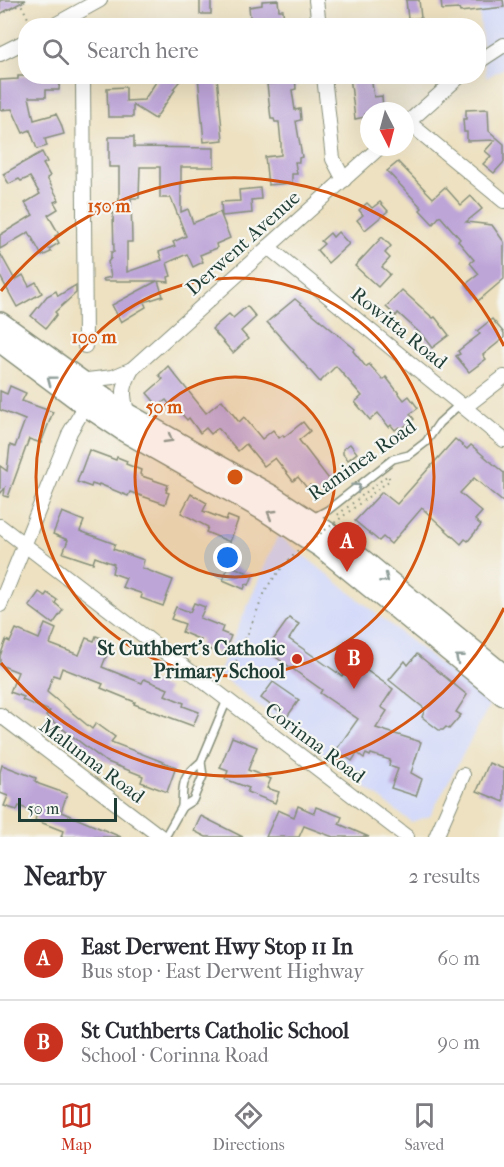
<!DOCTYPE html>
<html lang="en">
<head>
<meta charset="utf-8">
<style>
  :root { --surface:#fff; --page:#f7f7f7; --text:#2b2b33; --muted:#7c7c81; --line:#e1e1e2; --accent:#c8321e }
  body { margin:0; font-family:"IM FELL French Canon",serif; background:var(--page); color:var(--text) }
  .compass { position:absolute; left:360px; top:102px; width:54px; height:54px; border-radius:50%; background:var(--surface); box-shadow:0 6px 24px #0002; rotate:174deg }
  .scale { position:absolute; left:18px; bottom:15px; width:99px; box-sizing:border-box; padding-left:6px; border:3px solid #1f3d34; border-top:0; font-size:16px; line-height:21px; white-space:nowrap; color:#1f3d34; -webkit-text-stroke:4px #f6f6f2; paint-order:stroke }
  .you { position:absolute; left:228px; top:558px; width:21px; height:21px; margin:-15px; border:4px solid #fff; border-radius:50%; background:#1a73e8; box-shadow:0 0 0 9px #1a73e833 }
  .badge { display:grid; place-items:center; width:39px; height:39px; border-radius:50%; background:var(--accent); color:#fff; font-size:20px; font-weight:700 }
  .pin { position:absolute; translate:-50% -50px; filter:drop-shadow(0 2px 3px #0008) }
  .pin::after { content:''; position:absolute; top:32px; width:21px; height:18px; background:inherit; clip-path:polygon(0 0,100% 0,50% 100%) }
  .list { margin:0; padding:0; list-style:none }
  h2 { display:flex; justify-content:space-between; align-items:center; height:78px; margin:0; padding:0 24px; font-size:26px }
  h2 small { font-size:20px; font-weight:400; color:var(--muted) }
  .list li { display:grid; grid-template-columns:39px 1fr auto; gap:18px; align-items:center; box-sizing:border-box; height:84px; padding:0 24px; border-top:2px solid var(--line) }
  .list b { display:block; font-size:22px; white-space:nowrap }
  .list p { margin:0; font-size:20px; white-space:nowrap; color:var(--muted) }
  .list em { font-size:20px; font-style:normal; color:var(--muted) }
  .icon { flex:none; width:33px; height:33px; fill:none; stroke:currentColor; stroke-width:2; stroke-linecap:round; stroke-linejoin:round }
  .map { position:relative; flex:none; width:504px; height:837px; overflow:hidden }
  .search { position:absolute; background:var(--surface); box-shadow:0 6px 24px #0002; left:18px; right:18px; top:18px; height:66px; display:flex; align-items:center; gap:15px; box-sizing:border-box; padding:0 21px; border-radius:24px; color:var(--muted); font-size:22px }
  .sheet { height:246px; background:var(--surface) }
  nav { display:flex; justify-content:space-around; align-items:center; box-sizing:border-box; height:84px; border-top:2px solid var(--line); background:var(--surface); font-size:16px; color:var(--muted) }
  nav a { display:grid; justify-items:center; gap:3px }
  nav .on { color:var(--accent) }
  .map>svg:first-child { display:block }
  .built { fill:#d3d9f9 }
  .building { fill:#bda5d8; fill-rule:evenodd }
  .lines { fill:none; stroke-linecap:round; stroke-linejoin:round }
  .service-casing { stroke:#868f7a; stroke-width:10 }
  .minor-casing { stroke:#868f7a; stroke-width:16 }
  .primary-casing { stroke:#868f7a; stroke-width:24 }
  .path { stroke:#868f7a; stroke-width:2; stroke-dasharray:1.5 4.5; stroke-linecap:butt }
  .service { stroke:#fff; stroke-width:7 }
  .minor { stroke:#fff; stroke-width:14 }
  .primary { stroke:#fff; stroke-width:21 }
  .path-bridge { stroke:#868f7a; stroke-width:2; stroke-dasharray:1.5 4.5; stroke-linecap:butt }
  .oneway { stroke:#8f9e9a }
  .ring { fill:none; stroke:#d45610; stroke-width:3 }
  .poi-dot { fill:#c8321e; stroke:#f6f6f2; stroke-width:2 }
  .labels { text-anchor:middle; dominant-baseline:central; stroke-width:4.5; stroke-linejoin:round; paint-order:stroke }
  .street-label { font-size:20px; fill:#1f3d34; stroke:#f6f6f2 }
  .poi-label { font-size:20px; font-weight:bold; fill:#1f3d34; stroke:#f6f6f2; text-anchor:end }
  .centre { fill:#d45610; stroke:#f6f6f2; stroke-width:3 }
  .ring-label { font-size:18px; text-anchor:middle; font-weight:bold; fill:#d45610; stroke:#f6f6f2; stroke-width:4.5; stroke-linejoin:round; paint-order:stroke }
</style>
</head>
<body>
<div class="map">
<svg width="504" height="837" viewBox="0 0 504 837">
  <rect width="100%" height="100%" fill="#f6f6f2"/>
  <filter id="ink" filterUnits="userSpaceOnUse"><feTurbulence type="fractalNoise" baseFrequency=".0167" numOctaves="2"/><feDisplacementMap in="SourceGraphic" scale="12" xChannelSelector="R" yChannelSelector="G"/><feConvolveMatrix kernelMatrix="1 2 1 2 8 2 1 2 1" color-interpolation-filters="sRGB"/></filter>
  <filter id="wash" filterUnits="userSpaceOnUse"><feTurbulence type="fractalNoise" baseFrequency=".008" numOctaves="4" result="noise"/><feDisplacementMap in="SourceGraphic" scale="24" xChannelSelector="R" yChannelSelector="G"/><feGaussianBlur stdDeviation="1.35" result="paint"/><feColorMatrix in="noise" values="0 0 0 0 0 0 0 0 0 0 0 0 0 0 0 0 0 1.4 0 .05"/><feComposite in="paint" operator="in"/></filter>
  <g filter="url(#wash)">
    <rect width="100%" height="100%" fill="#ede1c1"/>
    <!-- built -->
    <g class="built">
      <polygon points="478,0 504,0 504,68 486,78"/>
      <polygon points="278,535 490,704 430,816 411,822 218,674"/>
    </g>
    <g id="blocks">
      <!-- building -->
      <g class="building">
        <polygon points="0,0 26,0 0,14"/>
        <rect x="200" y="0" width="11" height="14"/>
        <polygon points="278,0 279,10 283,10 284,24 251,26 249,7 262,5 262,1"/>
        <polygon points="406,0 419,0 421,18 408,19"/>
        <polygon points="441,0 503,0 504,7 460,12 459,9 442,10"/>
        <polygon points="18,76 60,76 59,90 46,90 46,97 29,97 34,120 56,114 61,124 64,134 45,139 47,146 37,149 30,130 23,133 12,109 0,110 0,80 18,79"/>
        <polygon points="160,76 184,76 173,89 175,90 155,119 133,105 133,117 108,117 107,88 126,87 126,101 144,100"/>
        <polygon points="198,76 217,76 223,140 204,142"/>
        <polygon points="278,76 295,76 296,89 292,90 295,110 300,109 301,120 296,121 302,157 299,158 299,162 295,162 297,174 292,174 292,183 268,185 265,157 281,155 281,143 279,122 275,122 274,119 271,119 267,84 279,83"/>
        <polygon points="350,76 371,76 374,97 382,96 383,108 376,109 376,111 369,111 369,113 365,114 365,117 355,119"/>
        <polygon points="488,109 489,131 504,144 504,162 494,173 483,164 491,156 485,151 495,140 467,141 467,132 464,132 463,119 466,119 466,110"/>
        <path d="M 109,137 L 134,137 L 134,147 L 214,148 L 214,167 L 181,167 L 181,212 L 188,209 L 193,223 L 220,212 L 230,238 L 216,244 L 217,248 L 200,255 L 203,262 L 193,267 L 187,254 L 167,263 L 171,276 L 168,277 L 169,282 L 158,281 L 163,296 L 144,302 L 146,307 L 121,322 L 112,305 L 157,281 L 104,281 L 103,279 L 111,277 L 108,262 L 111,258 L 111,252 L 114,252 L 113,213 L 119,213 L 119,167 L 109,167 ZM 140,167 L 160,167 L 160,198 L 171,198 L 186,236 L 173,242 L 175,246 L 159,252 L 162,260 L 127,272 L 127,242 L 132,242 L 131,198 L 139,198 Z"/>
        <polygon points="42,152 47,162 43,164 50,176 47,178 59,200 54,202 58,209 48,215 59,234 55,236 59,243 49,249 51,252 42,256 29,232 0,249 0,235 33,215 25,203 40,194 30,177 21,181 19,179 9,184 3,174"/>
        <polygon points="398,162 433,198 445,187 461,205 471,196 482,209 466,222 492,225 504,242 504,279 478,301 466,284 479,274 470,263 474,260 458,241 460,239 440,216 433,224 420,210 422,208 387,171"/>
        <polygon points="260,188 261,199 251,200 252,213 222,216 221,202 240,201 239,190"/>
        <polygon points="380,202 388,211 365,230 357,220 363,215 359,210 367,203 372,208"/>
        <polygon points="338,232 349,244 328,263 317,250 324,244 321,241 330,233 333,237"/>
        <polygon points="382,237 391,246 385,253 390,258 382,267 390,274 378,287 355,266"/>
        <polygon points="0,253 15,280 23,275 29,286 36,282 42,293 17,307 0,276"/>
        <polygon points="76,285 76,293 55,312 57,314 46,328 31,316 47,296 56,291 58,296"/>
        <polygon points="402,290 433,318 435,317 449,335 432,348 422,335 398,313 396,316 386,307"/>
        <polygon points="295,299 355,349 353,351 366,367 369,364 383,380 386,377 404,400 409,396 418,408 410,414 414,419 401,429 399,427 395,430 391,425 389,427 378,413 370,420 355,402 362,396 336,366 320,382 267,322"/>
        <polygon points="247,306 256,317 241,331 248,339 233,353 212,329 229,314 233,318"/>
        <polygon points="492,319 504,333 504,338 483,355 486,359 469,372 456,356 460,354 458,351 480,334 477,331"/>
        <polygon points="168,366 206,413 222,400 239,422 244,417 262,439 273,430 279,438 283,435 284,437 303,422 310,431 299,440 332,483 317,494 310,485 307,488 298,477 293,481 275,458 264,466 246,444 238,451 218,428 211,434 206,428 200,433 189,418 187,420 179,411 177,413 166,400 158,406 147,393 163,379 159,375"/>
        <polygon points="10,386 26,393 22,401 53,412 41,443 29,439 8,497 4,496 5,488 0,494 0,466 7,471 10,445 15,447 25,420 0,410 0,391 7,394"/>
        <polygon points="455,439 467,449 471,445 504,473 504,503 474,478 460,493 482,512 475,520 481,525 468,541 465,539 461,544 422,508 391,544 383,537 379,541 355,521 382,492 397,504"/>
        <polygon points="350,444 357,453 348,460 343,454 343,449"/>
        <polygon points="89,450 116,460 117,457 127,461 126,464 141,470 140,474 142,476 168,485 166,492 169,493 165,504 130,492 128,496 99,484 98,486 92,484 91,487 77,482"/>
        <polygon points="191,494 207,503 203,511 226,520 228,516 238,520 230,542 206,532 208,527 181,513"/>
        <polygon points="62,512 84,521 80,531 115,544 113,549 144,560 142,568 173,580 163,606 141,598 142,595 140,593 122,587 126,578 112,573 114,564 95,557 93,563 63,553 68,540 53,534"/>
        <polygon points="229,565 253,575 249,585 246,584 244,589 223,580"/>
        <polygon points="39,592 45,596 47,593 57,600 55,603 63,610 53,624 29,606"/>
        <polygon points="194,603 205,607 200,618 223,627 221,632 231,636 223,655 199,645 201,640 182,632 185,624 171,619 176,607 190,612"/>
        <polygon points="289,618 299,624 289,639 332,669 342,676 353,661 393,689 381,707 387,711 376,728 421,742 411,773 422,779 416,796 391,788 398,769 389,766 390,760 371,754 370,756 366,754 364,758 357,753 352,761 336,750 358,719 320,693 322,690 266,650"/>
        <polygon points="45,624 56,629 50,644 79,655 86,638 94,641 96,636 112,642 102,667 142,683 144,679 168,689 165,695 184,703 183,706 199,712 193,726 134,704 135,702 101,688 103,684 62,668 59,677 53,675 47,692 92,729 96,723 115,737 111,742 176,767 167,792 141,782 143,776 105,761 46,716 50,711 22,700 24,697 10,692 18,672 0,665 0,656 6,640 10,642 16,629 39,639"/>
        <polygon points="417,654 467,695 456,712 461,715 449,729 446,727 443,730 439,730 422,717 425,709 389,680 405,661 408,665"/>
        <polygon points="273,682 299,700 287,717 261,698"/>
        <polygon points="232,737 257,747 248,770 271,779 267,788 279,792 275,803 247,792 249,788 225,779 228,771 220,768"/>
        <polygon points="489,763 504,769 504,802 477,791"/>
        <polygon points="2,765 36,778 35,781 39,784 67,794 61,812 121,837 61,837 63,831 35,820 37,813 19,806 17,810 4,806 8,796 0,793 0,772"/>
        <polygon points="298,806 314,813 316,807 342,817 339,824 369,837 333,837 304,826 299,837 266,837 278,810 294,817"/>
        <polygon points="201,816 243,837 206,837 194,831"/>
      </g>
    </g>
  </g>
  <g filter="url(#ink)">
    <use href="#blocks" fill-opacity="0" stroke="#868f7a" stroke-width="1.5"/>
    <g class="lines">
      <defs>
        <g id="service">
          <polyline points="311,519 328,510 393,459 409,455 426,442 439,423 461,403"/>
          <path d="M 182,807 C 183,783 181,778 201,762"/>
          <polyline points="165,837 182,807 193,800 203,776 201,762 227,700"/>
        </g>
        <g id="minor">
          <polyline points="316,0 319,26"/>
          <polyline points="53,26 100,0"/>
          <polyline points="0,54 26,41"/>
          <polyline points="478,62 504,45"/>
          <polyline points="83,76 85,346"/>
          <polyline points="324,76 333,159 344,180"/>
          <polyline points="408,122 504,201"/>
          <polyline points="405,125 460,76"/>
          <polyline points="268,247 504,440"/>
          <polyline points="79,381 113,377 132,369 380,147"/>
          <polyline points="465,407 504,377"/>
          <path d="M 128,415 C 122,394 122,388 132,369"/>
          <polyline points="0,526 407,837"/>
          <polyline points="0,605 70,432 86,405"/>
          <polyline points="0,715 161,837"/>
          <polyline points="436,837 463,775"/>
        </g>
        <g id="primary">
          <polyline points="0,323 128,415 273,497 334,537 504,676"/>
          <polyline points="0,341 86,405 125,431 263,509 323,548 504,695"/>
        </g>
      </defs>
      <!-- service casing -->
      <use href="#service" class="service-casing"/>
      <!-- minor casing -->
      <use href="#minor" class="minor-casing"/>
      <!-- primary casing -->
      <use href="#primary" class="primary-casing"/>
      <!-- path -->
      <g class="path">
        <polyline points="19,0 32,26"/>
        <polyline points="0,15 21,4"/>
        <polyline points="213,673 215,670 233,669 267,587 284,565"/>
      </g>
      <!-- service -->
      <use href="#service" class="service"/>
      <!-- minor -->
      <use href="#minor" class="minor"/>
      <!-- primary -->
      <use href="#primary" class="primary"/>
      <!-- path-bridge -->
      <polyline class="path-bridge" points="284,565 298,551 390,480 388,475 335,517"/>
    </g>
    <!-- one-way arrows -->
    <defs><path id="oneway-chevron" d="M-2-3.5L2.5 0L-2 3.5" fill="none" stroke-width="1.6" stroke-linecap="round" stroke-linejoin="round" transform="scale(1.5)"/></defs>
    <g class="oneway">
      <use href="#oneway-chevron" transform="translate(51 380) rotate(-143)"/>
      <use href="#oneway-chevron" transform="translate(169 439) rotate(30)"/>
      <use href="#oneway-chevron" transform="translate(357 487) rotate(-38)"/>
      <use href="#oneway-chevron" transform="translate(271 514) rotate(-149)"/>
      <use href="#oneway-chevron" transform="translate(385 579) rotate(39)"/>
      <use href="#oneway-chevron" transform="translate(459 658) rotate(-141)"/>
    </g>
  </g>
  <!-- distance rings -->
  <circle cx="235" cy="477" r="100" fill="#d45610" fill-opacity=".12"/>
  <g class="ring">
    <circle cx="235" cy="477" r="100"/>
    <circle cx="235" cy="477" r="199"/>
    <path d="M504 608A299 299 0 0 1 1 663M1 291A299 299 0 0 1 504 346"/>
  </g>
  <!-- markers -->
  <circle class="poi-dot" cx="297" cy="659" r="6"/>
  <g class="labels">
    <!-- street labels -->
    <g class="street-label">
      <text transform="translate(243 243) rotate(-42)">Derwent Avenue</text>
      <text transform="translate(399 328) rotate(39)">Rowitta Road</text>
      <text transform="translate(362 460) rotate(-35)">Raminea Road</text>
      <text transform="translate(315 743) rotate(37)">Corinna Road</text>
      <text transform="translate(92 761) rotate(37)">Malunna Road</text>
    </g>
    <!-- poi labels -->
    <g class="poi-label">
      <text x="285" y="648">St Cuthbert's Catholic<tspan x="285" dy="23">Primary School</tspan></text>
    </g>
  </g>
  <circle cx="235" cy="477" r="9" class="centre"/>
  <g class="ring-label">
    <text x="109" y="212">150 m</text>
    <text x="94" y="343">100 m</text>
    <text x="164" y="413">50 m</text>
  </g>
</svg>
<svg class="compass" viewBox="-18 -18 36 36"><path d="M0-13l5 13h-10z" fill="#e53935"/><path d="M0 13l5-13h-10z" fill="#7c7c81"/></svg>
<div class="scale">50 m</div>
<div class="you"></div>
<div class="pin badge" style="left:347px;top:572px">A</div>
<div class="pin badge" style="left:354px;top:689px">B</div>
<div class="search"><svg class="icon" aria-label="search" viewBox="0 0 24 24"><circle cx="10" cy="10" r="6"/><path d="M15 15l6 6"/></svg>Search here</div>
</div>
<section class="sheet">
<h2>Nearby<small>2 results</small></h2>
<ul class="list">
<li><span class="badge">A</span><div><b>East Derwent Hwy Stop 11 In</b><p>Bus stop · East Derwent Highway</p></div><em>60 m</em></li>
<li><span class="badge">B</span><div><b>St Cuthberts Catholic School</b><p>School · Corinna Road</p></div><em>90 m</em></li>
</ul>
</section>
<nav>
<a class="on"><svg class="icon" aria-label="map" viewBox="0 0 24 24"><path d="M3 6l6-2 6 2 6-2v14l-6 2-6-2-6 2zM9 4v14M15 6v14"/></svg>Map</a>
<a><svg class="icon" aria-label="directions" viewBox="0 0 24 24"><path d="M12 3l9 9-9 9-9-9zM9 14v-3h6M13 9l2 2-2 2"/></svg>Directions</a>
<a><svg class="icon" aria-label="saved" viewBox="0 0 24 24"><path d="M7 4h10v16l-5-4-5 4z"/></svg>Saved</a>
</nav>
</body>
</html>
